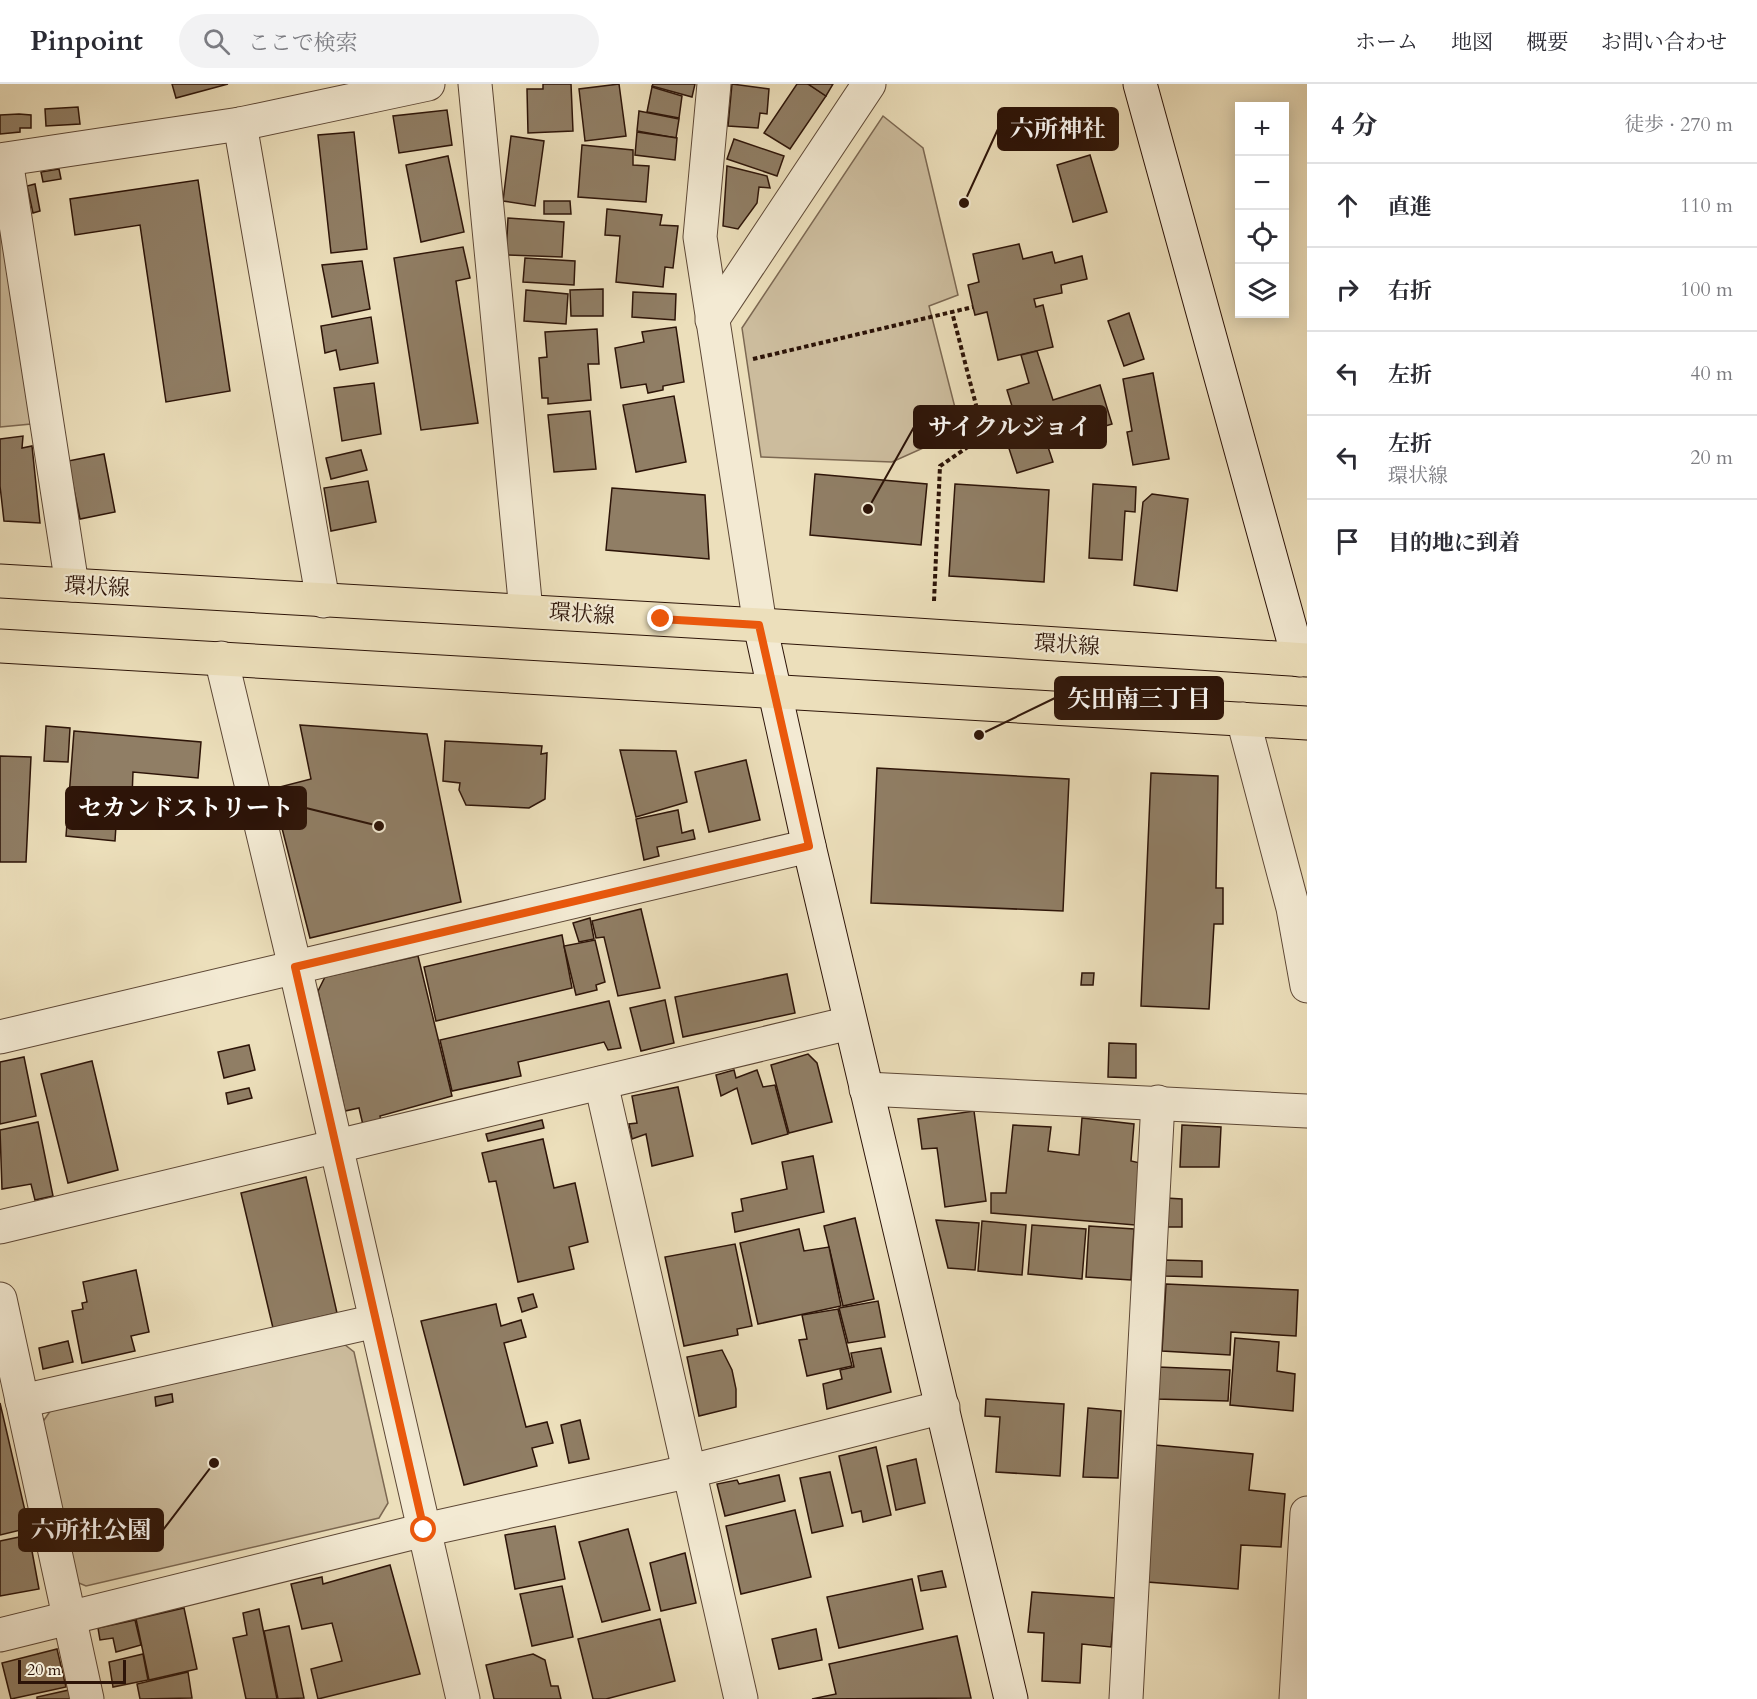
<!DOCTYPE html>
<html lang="ja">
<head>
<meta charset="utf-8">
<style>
  :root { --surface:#fff; --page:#f2f2f3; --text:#2b2b33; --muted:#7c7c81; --line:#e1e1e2 }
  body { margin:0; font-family:Cardo,"Noto Serif JP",serif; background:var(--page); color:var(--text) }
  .controls { position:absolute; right:18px; top:18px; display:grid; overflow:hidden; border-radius:0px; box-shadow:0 3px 15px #0003 }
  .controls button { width:54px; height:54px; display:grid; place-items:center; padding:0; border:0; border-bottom:2px solid var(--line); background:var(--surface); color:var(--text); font:30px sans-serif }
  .scale { position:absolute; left:18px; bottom:15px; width:108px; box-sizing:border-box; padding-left:6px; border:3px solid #2d1408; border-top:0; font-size:16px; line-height:21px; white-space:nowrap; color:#2d1408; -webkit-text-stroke:4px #f3ead3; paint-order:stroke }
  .stop { position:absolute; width:18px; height:18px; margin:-14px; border:4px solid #ea580c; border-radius:50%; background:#fff }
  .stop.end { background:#ea580c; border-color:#fff; box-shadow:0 2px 6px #0008 }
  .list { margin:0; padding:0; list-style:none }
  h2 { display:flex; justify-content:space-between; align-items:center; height:78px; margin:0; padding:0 24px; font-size:26px }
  h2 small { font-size:20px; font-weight:400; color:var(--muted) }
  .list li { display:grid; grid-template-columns:39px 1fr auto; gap:18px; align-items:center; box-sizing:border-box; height:84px; padding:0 24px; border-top:2px solid var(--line) }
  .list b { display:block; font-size:22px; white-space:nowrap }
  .list p { margin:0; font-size:20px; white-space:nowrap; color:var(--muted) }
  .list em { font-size:20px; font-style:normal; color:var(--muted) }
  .icon { flex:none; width:33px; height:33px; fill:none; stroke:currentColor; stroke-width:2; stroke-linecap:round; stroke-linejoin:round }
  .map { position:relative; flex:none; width:1307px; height:1615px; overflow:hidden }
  header { display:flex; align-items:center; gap:36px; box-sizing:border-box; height:84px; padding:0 30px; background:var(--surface); border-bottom:2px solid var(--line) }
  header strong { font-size:28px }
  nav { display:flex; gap:33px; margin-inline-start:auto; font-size:21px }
  .search { width:420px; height:54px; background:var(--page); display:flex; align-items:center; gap:15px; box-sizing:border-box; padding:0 21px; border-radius:33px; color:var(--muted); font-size:22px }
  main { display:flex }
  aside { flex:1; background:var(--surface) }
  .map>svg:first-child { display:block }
  .green { fill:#ccbc9d; stroke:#7c6852; stroke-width:1.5 }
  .building { fill:#907e65; stroke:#2d1408; stroke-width:1.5 }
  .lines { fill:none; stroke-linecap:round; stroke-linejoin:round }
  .street-casing { stroke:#5d4735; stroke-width:35 }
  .secondary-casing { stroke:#2d1408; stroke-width:35 }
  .primary-casing { stroke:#2d1408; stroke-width:35 }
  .path { stroke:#2d1408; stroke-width:4; stroke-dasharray:4.5 3; stroke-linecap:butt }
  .street { stroke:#f3ead3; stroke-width:33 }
  .secondary { stroke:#f3ead3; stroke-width:33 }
  .primary { stroke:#ecdfbb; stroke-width:33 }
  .route { stroke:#ea580c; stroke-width:8 }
  .labels { text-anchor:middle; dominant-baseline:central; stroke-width:4.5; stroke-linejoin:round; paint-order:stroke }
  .street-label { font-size:22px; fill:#2d1408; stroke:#f3ead3 }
  .leader { fill:none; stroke:#2d1408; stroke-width:2 }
  .callout-dot { fill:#2d1408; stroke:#f3ead3; stroke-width:2 }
  .callout { fill:#2d1408; stroke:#2d1408; stroke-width:2 }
  .callout-label { font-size:24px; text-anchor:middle; font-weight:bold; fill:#fff }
</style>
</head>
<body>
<header>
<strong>Pinpoint</strong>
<div class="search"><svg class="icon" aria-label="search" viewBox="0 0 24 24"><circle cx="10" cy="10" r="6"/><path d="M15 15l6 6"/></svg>ここで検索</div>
<nav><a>ホーム</a><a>地図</a><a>概要</a><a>お問い合わせ</a></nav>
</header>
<main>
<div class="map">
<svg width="1307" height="1615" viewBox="0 0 1307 1615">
  <rect width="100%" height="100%" fill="#ecdfbb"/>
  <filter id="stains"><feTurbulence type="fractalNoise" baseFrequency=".00333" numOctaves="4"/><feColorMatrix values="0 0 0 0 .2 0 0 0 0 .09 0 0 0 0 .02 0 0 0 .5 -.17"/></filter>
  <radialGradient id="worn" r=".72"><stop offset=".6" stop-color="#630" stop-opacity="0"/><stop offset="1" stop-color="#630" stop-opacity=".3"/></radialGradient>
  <!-- green -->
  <g class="green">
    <polygon points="883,32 923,64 958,211 929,222 961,347 892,378 761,373 742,244"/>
    <polygon points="0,135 31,340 0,343"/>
    <polygon points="344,1260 354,1268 388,1419 379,1434 86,1502 74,1497 42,1339 51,1326"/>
  </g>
  <!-- building -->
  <g class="building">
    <polygon points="172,0 228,0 176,14"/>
    <polygon points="543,0 571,0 573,47 528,49 527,5 543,5"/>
    <polygon points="619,0 626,52 585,57 579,5"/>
    <polygon points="653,0 695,0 692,13 652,2"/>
    <polygon points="732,0 769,5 767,30 760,29 758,44 728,42"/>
    <polygon points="797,0 808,0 826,12 790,65 764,49"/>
    <polygon points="808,0 833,0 826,12"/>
    <polygon points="652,3 682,12 679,34 647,28"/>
    <polygon points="78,23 80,40 46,42 45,25"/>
    <polygon points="447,26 452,61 399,69 393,32"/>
    <polygon points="639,27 679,35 676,54 637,47"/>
    <polygon points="19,30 31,31 31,44 20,44 20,48 0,50 0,31"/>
    <polygon points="354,48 367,165 331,169 318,51"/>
    <polygon points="637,48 677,54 675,76 635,71"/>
    <polygon points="511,52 544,57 535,122 503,117"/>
    <polygon points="734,55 784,72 777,92 727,75"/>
    <polygon points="582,61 633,66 633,81 649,82 646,118 578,113"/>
    <polygon points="1090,71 1107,128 1073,138 1057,81"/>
    <polygon points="448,72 464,148 421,158 406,81"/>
    <polygon points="727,82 767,92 770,104 759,103 757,119 738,145 723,142"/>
    <polygon points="59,85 61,95 43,98 41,88"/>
    <polygon points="198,96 230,307 166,318 140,141 75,151 70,115"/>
    <polygon points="35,100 40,127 33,129 27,102"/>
    <polygon points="544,117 570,117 571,130 544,130"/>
    <polygon points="607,125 662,131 660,141 678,142 673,184 665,183 663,203 616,198 620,152 605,151"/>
    <polygon points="508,134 564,138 562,173 506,171"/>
    <polygon points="1019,160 1023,175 1052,168 1055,179 1082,172 1087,195 1061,201 1062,209 1034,215 1036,223 1043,221 1053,263 998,276 987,228 975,231 973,223 968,201 979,198 973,170"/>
    <polygon points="463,163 470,194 456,197 478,339 421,346 394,174"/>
    <polygon points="525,174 575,177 574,201 523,198"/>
    <polygon points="362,177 370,225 332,233 322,181"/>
    <polygon points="603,205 603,232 571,232 570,206"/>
    <polygon points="526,206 568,210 566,240 524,237"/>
    <polygon points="633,208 676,210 675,236 632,233"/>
    <polygon points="1129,229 1144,275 1124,282 1108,237"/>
    <polygon points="371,233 378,279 340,286 336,266 325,269 321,242"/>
    <polygon points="676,243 684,298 663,302 663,306 648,309 646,300 621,304 615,264 644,258 642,248"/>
    <polygon points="597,245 599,280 588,280 591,316 548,320 548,314 542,314 539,274 547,273 545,248"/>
    <polygon points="1037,267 1053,316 1100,301 1112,340 1047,360 1053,378 1017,389 1001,340 1016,335 1007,306 1029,299 1021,271"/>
    <polygon points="1153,289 1169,375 1133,381 1127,348 1132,347 1123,295"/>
    <polygon points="374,299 381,350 342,357 334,304"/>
    <polygon points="674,312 686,378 636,388 623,321"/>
    <polygon points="590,327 596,385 554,388 548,331"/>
    <polygon points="23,352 22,364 32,362 40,439 4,437 0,402 0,355"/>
    <polygon points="361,366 367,386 331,395 326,374"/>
    <polygon points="104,370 115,428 80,435 68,377"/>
    <polygon points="815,390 927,400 921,461 810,451"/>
    <polygon points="368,397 376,438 331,447 324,404"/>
    <polygon points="955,400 1049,406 1044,498 949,492"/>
    <polygon points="1093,400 1136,403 1135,428 1125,427 1122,476 1089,474"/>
    <polygon points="612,404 705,411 709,475 606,466"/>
    <polygon points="1152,410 1188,415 1177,507 1134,501 1143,418"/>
    <polygon points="300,641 427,650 461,818 310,854 272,705 311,695"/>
    <polygon points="46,642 70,644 68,678 44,677"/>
    <polygon points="74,647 201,658 198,694 133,688 132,713 118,711 115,757 66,752"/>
    <polygon points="445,657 542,662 541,670 547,669 545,715 529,724 466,721 459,706 460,699 443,697"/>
    <polygon points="620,666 676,667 687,718 636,733"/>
    <polygon points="0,672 31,673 26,778 0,778"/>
    <polygon points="746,676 760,736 709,748 695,688"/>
    <polygon points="877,684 1069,695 1063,827 871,819"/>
    <polygon points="1151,689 1218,692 1216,804 1223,804 1223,840 1214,840 1209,925 1141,922"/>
    <polygon points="678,726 682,749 693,746 695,755 657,763 659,772 644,776 636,735"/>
    <polygon points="641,825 660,904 618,912 604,853 596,854 592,837"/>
    <polygon points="590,834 594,855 579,858 573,839"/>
    <polygon points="562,851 572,904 436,937 424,883"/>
    <polygon points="595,856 605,898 596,901 597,906 576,911 564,862"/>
    <polygon points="418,872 452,1012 380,1032 381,1037 363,1041 359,1024 345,1027 318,907 325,893"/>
    <polygon points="1082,889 1094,889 1093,901 1081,901"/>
    <polygon points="787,890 795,929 683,953 675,913"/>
    <polygon points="665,916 674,959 641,967 630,924"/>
    <polygon points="609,917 621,964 608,966 604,958 518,978 521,992 452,1007 440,956"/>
    <polygon points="1109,959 1136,960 1136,994 1108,993"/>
    <polygon points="249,961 255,986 224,994 218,968"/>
    <polygon points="808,970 817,979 832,1038 789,1049 771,981"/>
    <polygon points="24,973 36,1032 0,1040 0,978"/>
    <polygon points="92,977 118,1086 68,1099 41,990"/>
    <polygon points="734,986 736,994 757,986 763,1003 775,1001 788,1050 752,1060 737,1004 721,1012 716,991"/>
    <polygon points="678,1003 693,1072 652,1082 646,1050 632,1055 629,1040 637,1039 632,1012"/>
    <polygon points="249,1004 252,1014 228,1020 226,1009"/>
    <polygon points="974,1027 986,1117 945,1123 937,1064 922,1065 918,1035"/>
    <polygon points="1082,1034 1134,1040 1131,1077 1140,1079 1135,1141 991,1129 991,1109 1006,1109 1013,1041 1051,1043 1048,1067 1079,1071"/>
    <polygon points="542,1036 544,1044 488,1057 486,1050"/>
    <polygon points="38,1038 53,1112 35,1116 31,1100 2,1105 0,1046"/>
    <polygon points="1182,1041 1221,1043 1219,1083 1180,1083"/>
    <polygon points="543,1055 554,1104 575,1099 588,1158 569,1163 574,1185 518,1198 496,1097 489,1098 482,1069"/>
    <polygon points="813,1072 824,1128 735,1148 732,1129 743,1127 741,1115 787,1105 782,1078"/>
    <polygon points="306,1093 337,1229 273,1244 241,1109"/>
    <polygon points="1166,1114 1182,1115 1182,1143 1166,1143"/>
    <polygon points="855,1134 874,1215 843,1222 824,1142"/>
    <polygon points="936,1136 979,1139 975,1186 948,1184"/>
    <polygon points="982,1137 1026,1141 1022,1191 978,1187"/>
    <polygon points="1032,1141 1086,1145 1082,1195 1028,1190"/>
    <polygon points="1089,1142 1134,1145 1131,1196 1086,1193"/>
    <polygon points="799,1145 804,1167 829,1163 841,1222 758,1240 740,1159"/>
    <polygon points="735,1160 752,1242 737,1245 738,1251 684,1262 665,1173"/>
    <polygon points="1165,1176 1202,1177 1202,1193 1165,1192"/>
    <polygon points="136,1186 149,1248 131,1252 135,1267 82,1279 72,1227 83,1225 82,1219 87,1218 83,1198"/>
    <polygon points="1166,1200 1298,1206 1296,1252 1231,1248 1230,1271 1162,1267"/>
    <polygon points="533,1210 537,1223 522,1228 518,1214"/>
    <polygon points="878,1217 885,1253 848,1259 839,1224"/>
    <polygon points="496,1220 501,1242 521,1236 526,1253 504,1259 526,1343 547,1338 553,1359 532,1364 537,1382 464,1401 421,1237"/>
    <polygon points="838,1225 852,1282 807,1292 799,1256 807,1255 802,1231"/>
    <polygon points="1235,1254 1279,1258 1277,1287 1295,1290 1293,1327 1230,1321"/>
    <polygon points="68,1257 73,1278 43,1285 39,1264"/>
    <polygon points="881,1264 891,1308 827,1325 823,1300 842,1295 840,1286 854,1283 851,1269"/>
    <polygon points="722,1266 732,1286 736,1305 736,1323 699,1332 687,1273"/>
    <polygon points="1158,1283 1230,1286 1228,1317 1156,1315"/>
    <polygon points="172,1310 173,1318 156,1322 155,1313"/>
    <polygon points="986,1315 1064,1320 1060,1392 996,1388 1000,1333 985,1332"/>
    <polygon points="0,1319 29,1444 0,1451"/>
    <polygon points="1088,1324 1121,1327 1118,1394 1083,1393"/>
    <polygon points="580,1336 589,1375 569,1379 561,1341"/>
    <polygon points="1155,1361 1253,1370 1249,1406 1285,1410 1281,1463 1241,1461 1238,1505 1147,1498"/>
    <polygon points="876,1363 891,1431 863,1438 861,1427 852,1429 839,1372"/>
    <polygon points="916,1375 925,1419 896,1426 887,1382"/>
    <polygon points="830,1388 843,1442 812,1449 800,1394"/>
    <polygon points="779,1391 785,1417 725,1432 717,1400 737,1396 739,1400"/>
    <polygon points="795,1426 811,1493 741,1510 726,1442"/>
    <polygon points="555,1442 565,1495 515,1505 505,1451"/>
    <polygon points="628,1445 650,1526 602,1538 579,1458"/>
    <polygon points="29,1451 39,1505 0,1512 0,1457"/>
    <polygon points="685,1469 696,1519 661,1527 650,1479"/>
    <polygon points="390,1481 420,1590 318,1615 311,1585 342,1577 332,1539 302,1545 291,1500 322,1493 323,1500"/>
    <polygon points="942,1487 946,1503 921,1507 918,1492"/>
    <polygon points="912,1495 923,1545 839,1564 827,1513"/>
    <polygon points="562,1502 573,1553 532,1562 520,1510"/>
    <polygon points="1032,1508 1116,1514 1111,1563 1082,1560 1080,1599 1042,1597 1044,1549 1028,1548"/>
    <polygon points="184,1524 197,1585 149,1596 136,1535"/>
    <polygon points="259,1525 277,1615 246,1615 233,1554 247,1551 243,1529"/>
    <polygon points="660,1535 675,1597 606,1615 593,1615 578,1555"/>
    <polygon points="135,1536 141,1561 116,1568 113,1554 100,1556 98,1544"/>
    <polygon points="289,1542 304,1614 278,1615 264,1547"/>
    <polygon points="816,1545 822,1576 779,1585 772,1555"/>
    <polygon points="957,1552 971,1614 812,1615 836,1610 829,1580"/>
    <polygon points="57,1565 66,1603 11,1615 2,1579"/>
    <polygon points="143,1570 148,1596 113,1603 109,1578"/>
    <polygon points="533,1570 545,1576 551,1602 558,1602 561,1615 494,1615 486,1581"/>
    <polygon points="188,1588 192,1614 140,1615 137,1600"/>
    <polygon points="69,1606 71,1615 37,1615 37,1613"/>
  </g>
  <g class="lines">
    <defs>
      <g id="street">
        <polyline points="475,0 526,527"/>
        <polyline points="714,0 700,153 760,541"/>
        <polyline points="240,40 323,517"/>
        <polyline points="0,76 240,40 428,0"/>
        <polyline points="6,76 72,501"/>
        <polyline points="712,236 869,0"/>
        <polyline points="221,574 295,883 463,1615"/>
        <polyline points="1243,635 1293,824 1307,902"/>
        <polyline points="0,953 809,762"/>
        <polyline points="601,999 741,1615"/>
        <polyline points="866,1005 1307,1027"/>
        <polyline points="0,1143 850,939"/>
        <polyline points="0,1215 87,1615"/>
        <polyline points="22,1317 376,1237"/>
        <polyline points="0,1551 424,1446 691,1387 943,1323"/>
        <polyline points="1126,1615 1158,1018"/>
        <polyline points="1296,1615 1307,1429"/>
      </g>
      <g id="secondary">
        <polyline points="1140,0 1299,576"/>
        <polyline points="760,541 809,762 1011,1615"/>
      </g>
      <g id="primary">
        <polyline points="0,497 760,541 1307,576"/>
        <polyline points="0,562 1307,639"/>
      </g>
    </defs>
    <!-- street casing -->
    <use href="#street" class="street-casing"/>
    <!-- secondary casing -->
    <use href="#secondary" class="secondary-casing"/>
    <!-- primary casing -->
    <use href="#primary" class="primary-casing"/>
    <!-- path -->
    <g class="path">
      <polyline points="753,275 973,223"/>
      <polyline points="934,517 940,382 984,352 952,228"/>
    </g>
    <!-- street -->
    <use href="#street" class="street"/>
    <!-- secondary -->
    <use href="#secondary" class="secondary"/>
    <!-- primary -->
    <use href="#primary" class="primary"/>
  </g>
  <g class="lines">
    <!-- route -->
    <polyline class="route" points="424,1446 295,883 809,762 759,541 661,535"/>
  </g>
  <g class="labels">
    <!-- street labels -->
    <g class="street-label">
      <text transform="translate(97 503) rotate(3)">環状線</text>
      <text transform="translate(582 530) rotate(4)">環状線</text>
      <text transform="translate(1067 561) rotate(4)">環状線</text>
    </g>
  </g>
  <!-- callouts -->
  <path class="leader" d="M964 119L998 45M868 425L914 343M979 651L1055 614M379 742L306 724M214 1379L163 1446"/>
  <g class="callout-dot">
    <circle cx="964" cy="119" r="6"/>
    <circle cx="868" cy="425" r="6"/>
    <circle cx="979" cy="651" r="6"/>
    <circle cx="379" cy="742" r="6"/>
    <circle cx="214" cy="1379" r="6"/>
  </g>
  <g class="callout">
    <rect x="998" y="24" width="120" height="42" rx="6"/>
    <rect x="914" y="322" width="192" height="42" rx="6"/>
    <rect x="1055" y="593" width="168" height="42" rx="6"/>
    <rect x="66" y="703" width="240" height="42" rx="6"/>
    <rect x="19" y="1425" width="144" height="42" rx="6"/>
  </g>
  <g class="callout-label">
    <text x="1058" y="53">六所神社</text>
    <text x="1010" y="351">サイクルジョイ</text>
    <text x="1139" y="623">矢田南三丁目</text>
    <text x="186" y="732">セカンドストリート</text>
    <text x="91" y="1454">六所社公園</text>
  </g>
  <rect width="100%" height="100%" filter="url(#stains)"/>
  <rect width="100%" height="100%" fill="url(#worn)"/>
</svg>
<div class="controls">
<button>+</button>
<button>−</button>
<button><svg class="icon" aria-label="locate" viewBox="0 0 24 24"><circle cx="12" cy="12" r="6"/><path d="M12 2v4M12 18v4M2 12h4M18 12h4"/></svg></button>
<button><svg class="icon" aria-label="layers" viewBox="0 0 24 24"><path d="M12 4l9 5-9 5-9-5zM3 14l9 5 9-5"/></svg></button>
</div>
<div class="scale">20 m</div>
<div class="stop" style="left:424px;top:1446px"></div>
<div class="stop end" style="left:661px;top:535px"></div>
</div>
<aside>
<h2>4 分<small>徒歩 · 270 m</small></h2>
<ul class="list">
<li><svg class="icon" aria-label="ahead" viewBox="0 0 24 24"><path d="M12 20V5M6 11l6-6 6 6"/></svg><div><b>直進</b></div><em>110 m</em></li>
<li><svg class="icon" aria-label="right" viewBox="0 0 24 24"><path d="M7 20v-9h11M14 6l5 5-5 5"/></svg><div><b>右折</b></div><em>100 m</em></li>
<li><svg class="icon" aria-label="left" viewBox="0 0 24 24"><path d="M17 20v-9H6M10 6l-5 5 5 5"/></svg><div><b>左折</b></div><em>40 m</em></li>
<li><svg class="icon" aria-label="left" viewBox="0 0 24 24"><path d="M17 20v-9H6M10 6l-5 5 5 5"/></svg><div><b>左折</b><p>環状線</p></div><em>20 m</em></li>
<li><svg class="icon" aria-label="arrive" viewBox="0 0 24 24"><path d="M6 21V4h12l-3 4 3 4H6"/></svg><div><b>目的地に到着</b></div></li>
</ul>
</aside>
</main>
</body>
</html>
